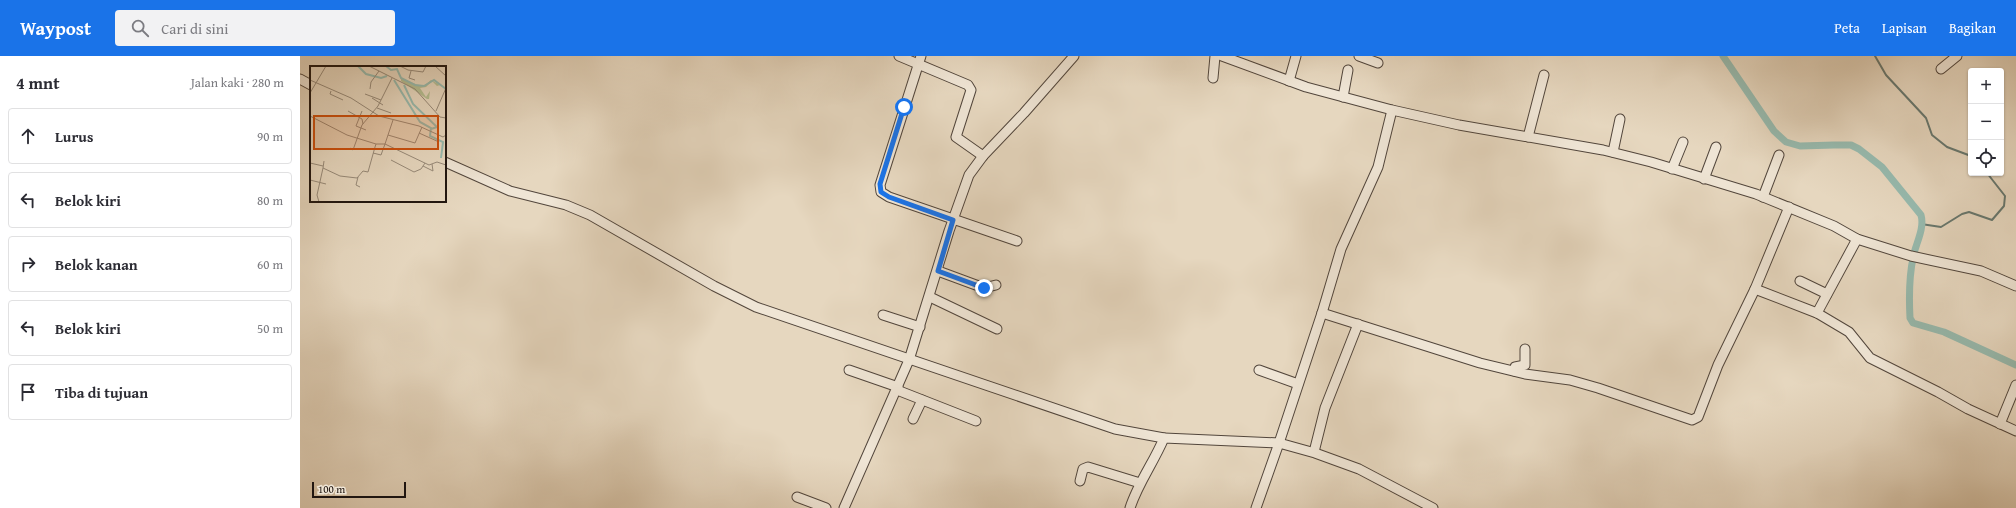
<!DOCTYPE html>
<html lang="id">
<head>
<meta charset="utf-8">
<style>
  :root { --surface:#fff; --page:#f2f2f3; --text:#2b2b33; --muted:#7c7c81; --line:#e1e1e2; --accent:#1a73e8 }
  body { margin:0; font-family:"Gentium Book Plus",serif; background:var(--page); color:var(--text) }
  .controls { position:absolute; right:12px; top:12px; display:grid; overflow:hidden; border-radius:4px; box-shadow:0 1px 3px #0004 }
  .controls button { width:36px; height:36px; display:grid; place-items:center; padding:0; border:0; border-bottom:1px solid var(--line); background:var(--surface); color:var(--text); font:20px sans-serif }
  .scale { position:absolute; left:12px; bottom:10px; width:94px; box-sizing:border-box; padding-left:4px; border:2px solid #211610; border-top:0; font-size:11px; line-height:14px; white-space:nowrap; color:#211610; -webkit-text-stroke:3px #efe5d5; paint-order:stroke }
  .stop { position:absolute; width:12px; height:12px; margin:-9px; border:3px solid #1a73e8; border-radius:50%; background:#fff }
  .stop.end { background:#1a73e8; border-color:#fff; box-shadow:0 1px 4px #0008 }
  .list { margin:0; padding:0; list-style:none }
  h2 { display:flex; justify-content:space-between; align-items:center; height:52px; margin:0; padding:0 16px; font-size:17px }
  h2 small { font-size:13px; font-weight:400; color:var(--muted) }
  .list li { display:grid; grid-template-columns:26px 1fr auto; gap:12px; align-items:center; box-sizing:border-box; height:56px; margin:0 8px 8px; padding:0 8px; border:1px solid var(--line); border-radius:4px }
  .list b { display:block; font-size:15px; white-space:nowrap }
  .list em { font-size:13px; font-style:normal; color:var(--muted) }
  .icon { flex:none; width:22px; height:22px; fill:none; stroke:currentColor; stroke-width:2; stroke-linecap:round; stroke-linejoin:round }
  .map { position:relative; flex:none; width:1716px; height:452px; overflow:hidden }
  header { display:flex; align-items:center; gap:24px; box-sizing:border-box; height:56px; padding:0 20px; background:var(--accent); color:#fff }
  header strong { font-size:19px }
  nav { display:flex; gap:22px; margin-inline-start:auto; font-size:14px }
  .search { width:280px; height:36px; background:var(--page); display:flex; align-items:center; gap:10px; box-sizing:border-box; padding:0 14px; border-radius:4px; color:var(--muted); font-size:15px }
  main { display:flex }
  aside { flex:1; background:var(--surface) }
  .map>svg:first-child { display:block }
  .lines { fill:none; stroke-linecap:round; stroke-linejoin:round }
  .stream { stroke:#68786f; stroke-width:2 }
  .canal { stroke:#97baae; stroke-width:7 }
  .minor-casing { stroke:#52463c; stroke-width:11 }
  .minor { stroke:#efe5d5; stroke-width:9 }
  .route { stroke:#1a73e8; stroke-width:5 }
  .inset-river { fill:none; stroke:#97baae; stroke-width:2 }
  .inset-road { fill:none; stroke:#978a79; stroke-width:1 }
  .view { fill:#ca4f0d; fill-opacity:0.15; stroke:#ca4f0d; stroke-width:2 }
  .inset-edge { fill:none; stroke:#211610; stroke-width:2 }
</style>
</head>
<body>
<header>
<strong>Waypost</strong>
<div class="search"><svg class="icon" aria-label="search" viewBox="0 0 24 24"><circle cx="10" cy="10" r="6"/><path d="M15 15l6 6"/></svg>Cari di sini</div>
<nav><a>Peta</a><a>Lapisan</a><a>Bagikan</a></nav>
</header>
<main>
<aside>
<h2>4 mnt<small>Jalan kaki · 280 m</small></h2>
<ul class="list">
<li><svg class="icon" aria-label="ahead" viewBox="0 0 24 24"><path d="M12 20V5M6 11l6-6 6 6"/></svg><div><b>Lurus</b></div><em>90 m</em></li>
<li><svg class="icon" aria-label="left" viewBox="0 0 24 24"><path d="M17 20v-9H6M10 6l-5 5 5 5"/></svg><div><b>Belok kiri</b></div><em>80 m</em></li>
<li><svg class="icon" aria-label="right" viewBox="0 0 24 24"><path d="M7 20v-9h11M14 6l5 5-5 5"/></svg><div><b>Belok kanan</b></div><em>60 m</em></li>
<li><svg class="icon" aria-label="left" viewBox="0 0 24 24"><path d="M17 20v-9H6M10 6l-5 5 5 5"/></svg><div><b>Belok kiri</b></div><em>50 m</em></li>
<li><svg class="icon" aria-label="arrive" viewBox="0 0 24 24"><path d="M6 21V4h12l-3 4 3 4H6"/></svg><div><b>Tiba di tujuan</b></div></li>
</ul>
</aside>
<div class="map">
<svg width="1716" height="452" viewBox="0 0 1716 452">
  <rect width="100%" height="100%" fill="#e6d7bf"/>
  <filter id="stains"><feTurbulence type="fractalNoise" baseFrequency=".005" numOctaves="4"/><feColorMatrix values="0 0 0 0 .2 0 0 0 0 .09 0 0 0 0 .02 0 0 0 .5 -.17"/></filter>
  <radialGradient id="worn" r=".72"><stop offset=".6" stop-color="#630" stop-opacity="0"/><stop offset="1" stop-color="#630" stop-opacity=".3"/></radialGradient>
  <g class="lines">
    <!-- stream -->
    <g class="stream">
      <polyline points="1575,0 1586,19 1626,62 1632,79 1647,91 1671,100"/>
      <polyline points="1621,168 1641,171 1662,158 1669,156 1692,164 1704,150 1705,140 1687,117"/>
    </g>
    <!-- canal -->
    <path class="canal" d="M 1423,0 L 1474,75 L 1486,86 L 1500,90 L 1534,89 L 1551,89 L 1559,93 L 1582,111 L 1621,159 C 1625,173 1615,189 1613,202 C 1609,221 1609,243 1610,262 L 1613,267 L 1644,276 L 1716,309"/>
    <defs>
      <g id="minor">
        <polyline points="599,0 668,29 671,34 656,81 683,100"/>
        <polyline points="621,0 580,129 581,136 589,141 717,185"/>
        <polyline points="922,0 1006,31 1092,54 1159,69 1303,94 1351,106 1456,138 1534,170 1557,183 1611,200 1681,215 1716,230"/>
        <polyline points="1059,0 1078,7"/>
        <polyline points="1641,13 1657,0"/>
        <polyline points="913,22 915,0"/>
        <polyline points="0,23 11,29"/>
        <polyline points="989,25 996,0"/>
        <polyline points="1043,41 1048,14"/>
        <polyline points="1228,81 1244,19"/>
        <polyline points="1313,96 1320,63"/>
        <polyline points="145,106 210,135 266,149 290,159 414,230 456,251 815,373 864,382"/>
        <polyline points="1372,113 1383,86"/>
        <polyline points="1404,123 1416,91"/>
        <polyline points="1463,141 1479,99"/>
        <polyline points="638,215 684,232 696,229"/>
        <polyline points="1500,225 1527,238"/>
        <polyline points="1455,233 1517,257 1549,276 1570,302 1638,336 1668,353 1716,375"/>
        <polyline points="630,241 697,273"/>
        <polyline points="1022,257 1180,307 1225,318 1270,324 1298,332 1392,364 1398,361 1418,309 1455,233 1489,151"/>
        <polyline points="1517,257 1557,183"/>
        <polyline points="583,259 620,271"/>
        <polyline points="549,314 598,331"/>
        <polyline points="959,314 998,328"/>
        <polyline points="1214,315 1215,311 1225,309 1225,293"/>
        <polyline points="597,334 676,365"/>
        <polyline points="613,363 622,344"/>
        <polyline points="1700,368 1716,329"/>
        <polyline points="1014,396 1025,352 1058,268"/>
        <polyline points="780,425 783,413 788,411 840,427"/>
        <polyline points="497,441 526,452"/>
        <polyline points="544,452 609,304 649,175 669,119 683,100 724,57 774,0"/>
        <path d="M 830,452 C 838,427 854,406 864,382 L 979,387 L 1022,257 L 1041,193 L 1078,111 L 1092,54"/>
        <polyline points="956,452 979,387 1015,397 1059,413 1133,452"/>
      </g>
    </defs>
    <!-- minor casing -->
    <use href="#minor" class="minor-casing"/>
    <!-- minor -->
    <use href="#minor" class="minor"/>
  </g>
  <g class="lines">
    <!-- route -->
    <polyline class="route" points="604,51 580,128 581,136 589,141 653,164 638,215 684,232"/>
  </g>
  <!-- overview -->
  <g transform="translate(10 10)">
    <rect width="136" height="136" fill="#e6d7bf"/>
    <path d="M 91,12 L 110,20 L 114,20 L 121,14 L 130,19 L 127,20 L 122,15 L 116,21 L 110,22 L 116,31 L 120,25 L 119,33 L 117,33 L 91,15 Z" fill="#b5be92"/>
    <path class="inset-river" d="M 48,0 L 56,8 L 71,12 L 77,10M 76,0 L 81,4 L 87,3 L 91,12 L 105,19 L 114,20 L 124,14 L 136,23M 84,14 L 110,56 L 121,62 L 120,70 L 133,76 L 131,92M 94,19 L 103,38 L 127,61 L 121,63"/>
    <path class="inset-road" d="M 59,0 L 105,23 L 130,51 L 136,52M 90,0 L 98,4 L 113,6 L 116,0M 125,0 L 136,10M 101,5 L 99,12 L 105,14M 0,14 L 41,32 L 69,50 L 109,60 L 133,71 L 136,69M 60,23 L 61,16 L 69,5M 21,25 L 20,28 L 33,34M 0,27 L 16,0M 55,28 L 71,34M 62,32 L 73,39M 67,42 L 81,47M 38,45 L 52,53 L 53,58M 52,45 L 46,60 L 56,64M 126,45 L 136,22M 0,50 L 37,69 L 66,78M 109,67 L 129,76M 78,69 L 105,77 L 112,61M 40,82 L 43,84 L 52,59 L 68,40 L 82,12M 63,87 L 71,89 L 75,78 L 119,99 L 127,96 L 136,99M 81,94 L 104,106 L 111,103 L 115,97M 14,95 L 13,102 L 30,110 L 47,112 L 53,105 L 58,106 L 65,81 L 66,78 L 75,78 L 83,54M 0,97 L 13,100M 113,100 L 123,105 L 122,98M 48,111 L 46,119 L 50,121M 0,114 L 16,118M 9,136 L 7,129 L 13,102"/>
    <path class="view" d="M 4,50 L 128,50 L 128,83 L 4,83 Z"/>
    <rect width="136" height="136" class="inset-edge"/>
  </g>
  <rect width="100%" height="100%" filter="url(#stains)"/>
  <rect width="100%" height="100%" fill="url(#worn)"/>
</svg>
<div class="controls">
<button>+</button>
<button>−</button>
<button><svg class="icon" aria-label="locate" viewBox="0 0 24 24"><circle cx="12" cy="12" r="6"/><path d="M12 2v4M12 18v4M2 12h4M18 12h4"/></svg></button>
</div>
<div class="scale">100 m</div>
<div class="stop" style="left:604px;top:51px"></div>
<div class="stop end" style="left:684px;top:232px"></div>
</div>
</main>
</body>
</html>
